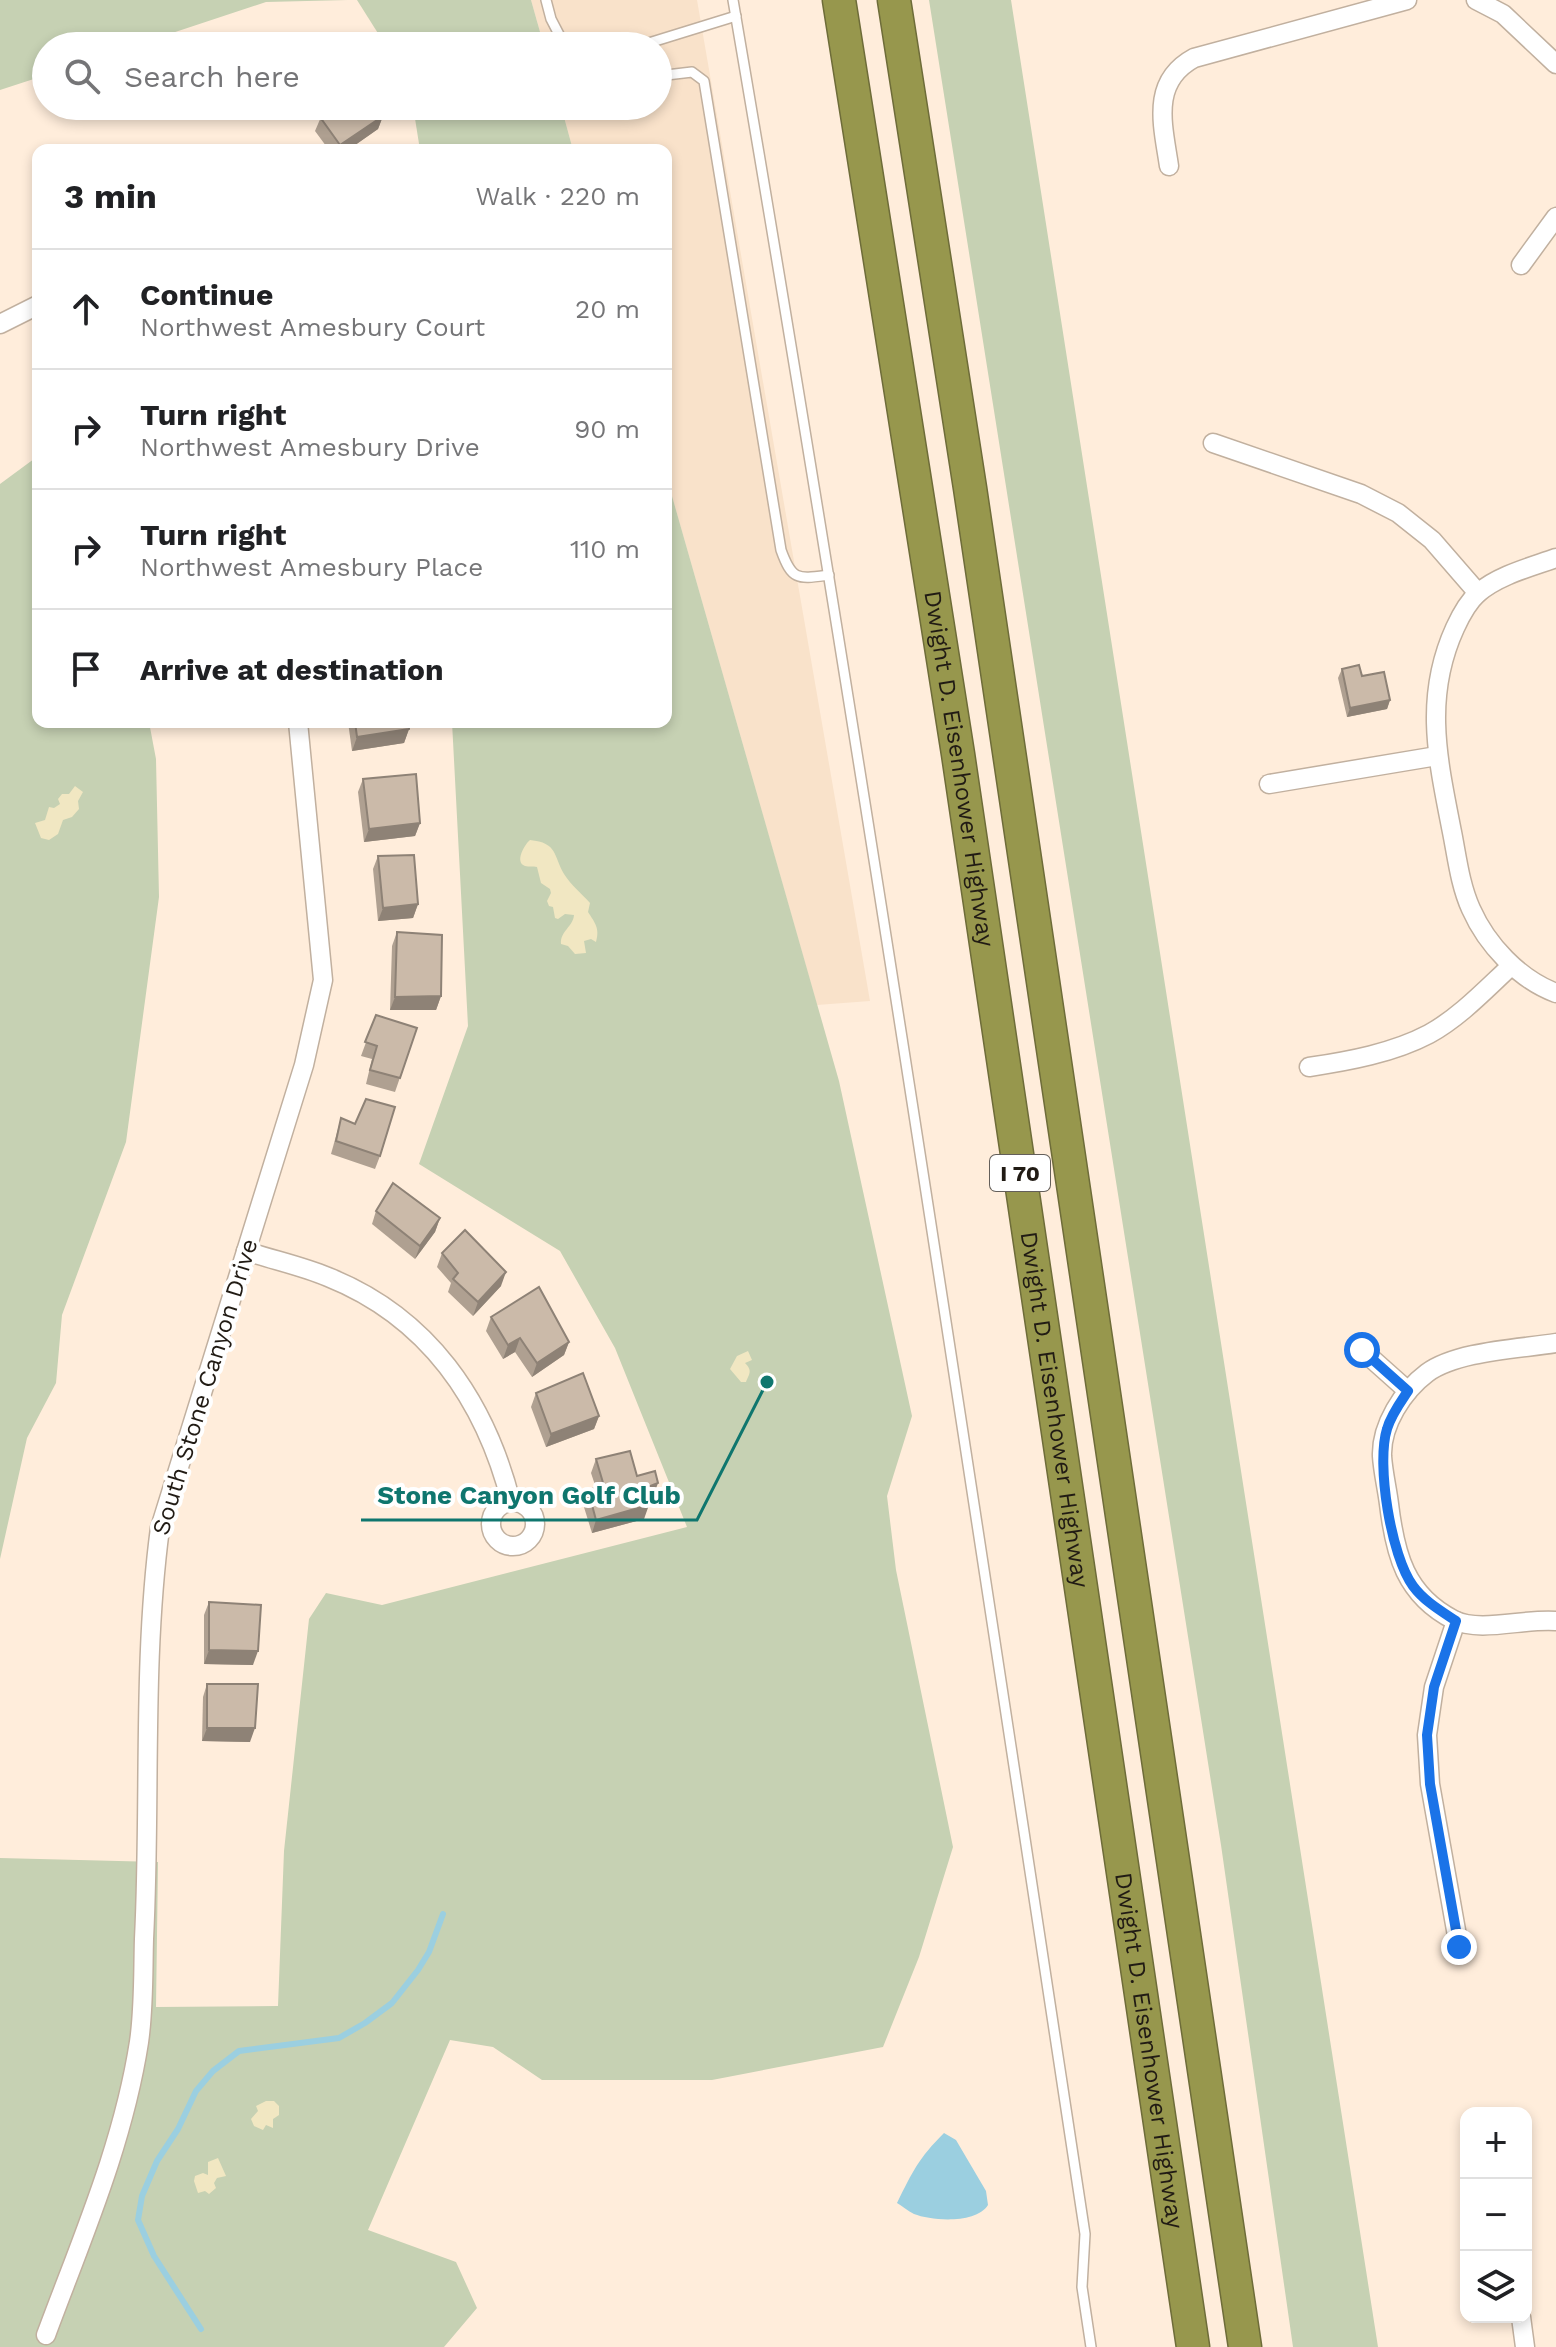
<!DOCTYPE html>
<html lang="en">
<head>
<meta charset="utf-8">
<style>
  :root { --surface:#fff; --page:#f2f2f2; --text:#202124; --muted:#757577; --line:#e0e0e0 }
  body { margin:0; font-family:"Work Sans",sans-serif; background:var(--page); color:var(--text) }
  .controls { position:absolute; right:24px; bottom:24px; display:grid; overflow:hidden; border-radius:16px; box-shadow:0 4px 12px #0003 }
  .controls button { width:72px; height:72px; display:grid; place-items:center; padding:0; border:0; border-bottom:2px solid var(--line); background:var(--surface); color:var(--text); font:40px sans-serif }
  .stop { position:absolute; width:24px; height:24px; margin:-18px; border:6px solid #1a73e8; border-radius:50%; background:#fff }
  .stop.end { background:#1a73e8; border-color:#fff; box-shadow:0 2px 8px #0008 }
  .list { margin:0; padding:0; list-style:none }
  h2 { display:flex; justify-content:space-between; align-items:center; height:104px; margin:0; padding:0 32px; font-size:34px }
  h2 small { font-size:26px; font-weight:400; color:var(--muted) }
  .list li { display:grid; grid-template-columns:52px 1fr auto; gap:24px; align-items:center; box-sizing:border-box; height:120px; padding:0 32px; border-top:2px solid var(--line) }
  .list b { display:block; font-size:30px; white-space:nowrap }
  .list p { margin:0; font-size:26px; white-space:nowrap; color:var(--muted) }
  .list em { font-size:26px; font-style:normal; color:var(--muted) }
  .icon { flex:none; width:44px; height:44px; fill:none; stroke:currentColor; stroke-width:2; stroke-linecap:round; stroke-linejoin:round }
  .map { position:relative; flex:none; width:1556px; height:2347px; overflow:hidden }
  .search { position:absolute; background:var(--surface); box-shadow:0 4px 12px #0003; left:32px; top:32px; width:640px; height:88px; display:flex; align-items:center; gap:20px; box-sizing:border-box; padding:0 28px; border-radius:44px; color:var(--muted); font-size:30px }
  .panel { position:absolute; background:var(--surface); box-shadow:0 4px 12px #0003; left:32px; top:144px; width:640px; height:584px; border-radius:16px }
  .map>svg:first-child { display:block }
  .built { fill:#f9e2ca }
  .green { fill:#c6d1b3 }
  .sand { fill:#f1e7c2 }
  .water { fill:#9bcfe0 }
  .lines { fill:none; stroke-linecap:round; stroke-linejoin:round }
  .stream { stroke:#9bcfe0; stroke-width:6 }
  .service-casing { stroke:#c1b09f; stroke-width:12 }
  .minor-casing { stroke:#c1b09f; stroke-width:21 }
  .motorway-casing { stroke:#6e6c39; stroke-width:35 }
  .service { stroke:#fff; stroke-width:9 }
  .minor { stroke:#fff; stroke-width:18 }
  .motorway { stroke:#97974d; stroke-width:32 }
  .wall { fill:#afa091 }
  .shaded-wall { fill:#8e8276 }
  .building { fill:#cbbaa9; stroke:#8e8276; stroke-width:2 }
  .route { stroke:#1a73e8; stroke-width:10 }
  .labels { text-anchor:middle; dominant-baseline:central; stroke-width:8; stroke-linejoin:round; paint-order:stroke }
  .shield { fill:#fff; stroke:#645f5a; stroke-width:2 }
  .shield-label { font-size:22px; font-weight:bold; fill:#211b14 }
  .street-label { font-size:24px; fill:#211b14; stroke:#fff }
  .leader { fill:none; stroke:#0f766e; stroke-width:3 }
  .callout-dot { fill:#0f766e; stroke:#fff; stroke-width:3 }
  .callout-label { font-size:26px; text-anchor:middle; font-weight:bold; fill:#0f766e; stroke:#fff; stroke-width:8; stroke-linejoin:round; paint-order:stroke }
</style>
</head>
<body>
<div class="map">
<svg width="1556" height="2347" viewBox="0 0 1556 2347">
  <rect width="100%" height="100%" fill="#ffeddb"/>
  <!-- built -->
  <polygon class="built" points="531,0 697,0 870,1001 817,1005 666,475 666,150 573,150 561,106 658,106 658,46 544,46"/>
  <!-- green -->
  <g class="green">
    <polygon points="0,0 348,0 266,2 133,46 46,46 46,75 0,90"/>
    <polygon points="357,0 531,0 544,46 386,46"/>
    <polygon points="929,0 1011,0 1378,2347 1293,2347 1221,1845"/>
    <polygon points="413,106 561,106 573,150 420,150"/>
    <polygon points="38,456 38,722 149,722 156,759 159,897 126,1142 62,1315 56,1383 27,1438 0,1559 0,484"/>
    <polygon points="666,475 839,1081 912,1416 887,1496 896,1570 953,1847 919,1957 883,2047 712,2080 542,2080 493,2047 450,2040 368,2230 456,2262 477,2308 444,2347 0,2347 0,1858 158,1862 156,2007 278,2006 284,1851 309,1619 326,1593 382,1605 687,1527 615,1348 560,1251 419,1164 468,1026 452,722 666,722"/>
  </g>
  <!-- sand -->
  <g class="sand">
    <polygon points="75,786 83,792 78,801 79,809 72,817 63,820 58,834 49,840 41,838 35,823 45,820 49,807 54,808 60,804 58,799 62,794 69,794"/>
    <path d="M 530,840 C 558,843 553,855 564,874 C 571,885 582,894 590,903 L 588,912 C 595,923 600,928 596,942 L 591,939 L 584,941 L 586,953 L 575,954 L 568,946 L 561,944 C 560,931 573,927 574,915 L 565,914 L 558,919 L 555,918 L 553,907 L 549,906 L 547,901 L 551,893 L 550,889 L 541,883 L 537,867 C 533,866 529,867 525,866 C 514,862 525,844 530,840 Z"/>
    <path d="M 748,1351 L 752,1360 L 745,1363 C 753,1371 749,1374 746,1382 L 741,1382 L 730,1369 L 737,1356 Z"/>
    <polygon points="274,2101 279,2106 279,2115 273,2119 273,2128 266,2125 263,2130 254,2126 251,2119 258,2111 256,2106 266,2101"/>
    <polygon points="218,2158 226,2176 217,2178 214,2183 216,2188 209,2194 205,2191 198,2193 194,2181 195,2176 203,2173 208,2175 208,2162"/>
  </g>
  <!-- water -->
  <path class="water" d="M 944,2133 L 956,2140 L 986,2191 L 988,2205 C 976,2224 932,2221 914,2214 C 908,2211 902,2206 897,2203 C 913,2171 918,2159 944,2133 Z"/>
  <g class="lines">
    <!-- stream -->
    <polyline class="stream" points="201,2329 154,2256 138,2220 142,2196 157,2161 178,2129 196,2091 213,2071 239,2051 339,2038 365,2023 392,2003 418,1970 429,1952 443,1914"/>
    <defs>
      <g id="service">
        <polyline points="546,0 551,19 565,46"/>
        <path d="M 733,0 C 860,743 972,1489 1085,2234 L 1082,2287 L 1091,2347"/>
        <polyline points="639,46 736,16"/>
        <path d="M 658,76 L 692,72 L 704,81 L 781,550 C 792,581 798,579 829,575"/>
      </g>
      <g id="minor">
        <polyline points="1476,0 1503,14 1556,64"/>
        <path d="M 1169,166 C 1163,125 1150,82 1194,58 L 1407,0"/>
        <polyline points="1521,265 1556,217"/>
        <polyline points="0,324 38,305"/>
        <polyline points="1213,443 1361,494 1398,513 1432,540 1478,593"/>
        <path d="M 1556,558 C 1531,567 1499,575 1478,593 C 1469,601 1460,617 1455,628 C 1423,698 1438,760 1452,832 C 1457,857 1460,885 1471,909 C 1487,945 1519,979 1556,993"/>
        <polyline points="1269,784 1437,756"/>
        <path d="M 1309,1067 C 1349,1061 1393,1053 1429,1034 C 1460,1017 1486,989 1511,966"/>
        <path d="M 246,1251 C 273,1260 302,1266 328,1277 C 428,1317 485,1400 511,1502"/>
        <path d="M 1556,1343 C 1519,1349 1457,1351 1427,1373 C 1403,1391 1381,1425 1382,1456 C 1383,1472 1387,1488 1389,1504 C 1395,1554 1405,1595 1454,1620 C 1480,1633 1526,1618 1556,1621"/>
        <polyline points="1362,1350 1408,1391"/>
        <circle cx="513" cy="1524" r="22"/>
        <polyline points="1456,1621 1434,1687 1427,1735 1430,1784 1459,1947"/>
        <polyline points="1521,2317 1525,2347"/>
        <path d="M 46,2335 C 82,2238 123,2145 139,2042 C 144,2008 143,1973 144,1939 C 151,1802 142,1664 160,1528 L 304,1065 L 323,980 L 298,722"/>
      </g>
      <g id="motorway">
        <path id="s1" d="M 839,0 L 958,754 L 1193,2347"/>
        <polyline points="894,0 970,488 1245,2347"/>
      </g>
    </defs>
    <!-- service casing -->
    <use href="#service" class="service-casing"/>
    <!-- minor casing -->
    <use href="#minor" class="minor-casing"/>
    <!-- motorway casing -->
    <use href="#motorway" class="motorway-casing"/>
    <!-- service -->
    <use href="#service" class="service"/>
    <!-- minor -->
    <use href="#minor" class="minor"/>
    <!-- motorway -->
    <use href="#motorway" class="motorway"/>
  </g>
  <!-- wall -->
  <g class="wall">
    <polygon points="318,106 386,106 384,110 381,112 383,116 378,129 348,150 329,150 315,131 321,117 317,110"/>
    <polygon points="1342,669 1362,676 1390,700 1387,709 1347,717 1338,678"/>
    <polygon points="348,722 409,722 409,729 404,743 352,751"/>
    <polygon points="363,779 420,823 415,836 364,842 358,792"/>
    <polygon points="378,856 418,904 413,918 378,921 373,869"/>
    <polygon points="397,932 441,996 436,1010 390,1010 392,946"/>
    <polygon points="376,1015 417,1028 395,1092 366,1084 372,1059 361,1056"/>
    <polygon points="341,1118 380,1156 375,1169 331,1154"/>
    <polygon points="376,1211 440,1218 435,1232 415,1259 372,1224"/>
    <polygon points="442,1253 501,1286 473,1316 448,1292 451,1283 437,1267"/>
    <polygon points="491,1317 569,1342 564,1355 532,1377 515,1352 503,1359 486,1331"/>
    <polygon points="536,1393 599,1416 594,1429 546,1447 531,1407"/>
    <polygon points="596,1459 637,1476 653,1497 647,1499 644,1519 592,1533 583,1504 588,1490 596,1488 591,1473"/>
    <polygon points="209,1602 253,1665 204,1664 204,1615"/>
    <polygon points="207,1684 250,1742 202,1741 203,1697"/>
  </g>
  <!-- shaded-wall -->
  <g class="shaded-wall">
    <polygon points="376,106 386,106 384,110 372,119"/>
    <polygon points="383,116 378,129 348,150 338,150 340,145"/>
    <polygon points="1390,700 1387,709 1347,717 1350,708"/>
    <polygon points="409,729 404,743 352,751 357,737"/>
    <polygon points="420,823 415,836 364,842 369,829"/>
    <polygon points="418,904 413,918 378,921 383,908"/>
    <polygon points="441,996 436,1010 390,1010 395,997"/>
    <polygon points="440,1218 435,1232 415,1259 420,1246"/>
    <polygon points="506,1272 501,1286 473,1316 478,1302"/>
    <polygon points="520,1338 515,1352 503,1359 508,1345"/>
    <polygon points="569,1342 564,1355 532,1377 537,1363"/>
    <polygon points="599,1416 594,1429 546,1447 551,1434"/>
    <polygon points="658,1483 653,1497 640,1501 645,1488"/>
    <polygon points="649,1505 644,1519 592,1533 596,1520"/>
    <polygon points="209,1650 258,1651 253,1665 204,1664"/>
    <polygon points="207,1728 255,1728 250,1742 202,1741"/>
  </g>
  <!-- building -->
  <g class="building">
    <polygon points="328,106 377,106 383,116 340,145 320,117 331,110"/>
    <polygon points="1359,665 1362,676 1384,672 1390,700 1350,708 1342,669"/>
    <polygon points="355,722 409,722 409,729 357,737"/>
    <polygon points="416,774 420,823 369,829 363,779"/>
    <polygon points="414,855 418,904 383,908 378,856"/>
    <polygon points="397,932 442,935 441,996 395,997"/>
    <polygon points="376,1015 417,1028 400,1078 370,1070 377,1046 365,1042"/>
    <polygon points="366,1099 395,1107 380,1156 336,1141 341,1118 355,1124"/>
    <polygon points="393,1183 440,1218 420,1246 376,1211"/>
    <polygon points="465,1230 506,1272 478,1302 453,1279 458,1273 442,1253"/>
    <polygon points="539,1287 569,1342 537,1363 520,1338 508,1345 491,1317"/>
    <polygon points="583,1373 599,1416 551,1434 536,1393"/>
    <polygon points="630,1451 637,1476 655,1471 658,1483 645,1488 649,1505 596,1520 588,1490 604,1486 596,1459"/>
    <polygon points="209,1602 261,1605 258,1651 209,1650"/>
    <polygon points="207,1684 258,1684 255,1728 207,1728"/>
  </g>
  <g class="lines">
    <!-- route -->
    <path class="route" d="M 1362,1350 L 1408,1391 C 1400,1403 1391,1415 1387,1429 C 1376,1464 1391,1556 1413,1586 C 1424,1601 1441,1611 1456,1621 L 1434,1687 L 1427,1735 L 1430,1784 L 1459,1947"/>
  </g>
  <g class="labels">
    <!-- shield labels -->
    <rect class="shield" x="990" y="1155" width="60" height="36" rx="6"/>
    <g class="shield-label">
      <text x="1020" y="1173">I 70</text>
    </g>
    <!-- street labels -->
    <g class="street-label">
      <text stroke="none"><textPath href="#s1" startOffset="778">Dwight D. Eisenhower Highway</textPath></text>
      <text transform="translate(205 1387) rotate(-73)">South Stone Canyon Drive</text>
      <text stroke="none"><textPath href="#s1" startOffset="1426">Dwight D. Eisenhower Highway</textPath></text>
      <text stroke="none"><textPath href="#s1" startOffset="2074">Dwight D. Eisenhower Highway</textPath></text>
    </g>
  </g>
  <!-- callouts -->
  <path class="leader" d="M767 1382L697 1520H361"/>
  <circle class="callout-dot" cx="767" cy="1382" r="8"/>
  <g class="callout-label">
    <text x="529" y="1504">Stone Canyon Golf Club</text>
  </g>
</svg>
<div class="controls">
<button>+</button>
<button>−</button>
<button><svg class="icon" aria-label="layers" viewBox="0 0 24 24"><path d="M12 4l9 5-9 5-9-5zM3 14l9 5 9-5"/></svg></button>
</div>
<div class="stop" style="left:1362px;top:1350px"></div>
<div class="stop end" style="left:1459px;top:1947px"></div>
<div class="search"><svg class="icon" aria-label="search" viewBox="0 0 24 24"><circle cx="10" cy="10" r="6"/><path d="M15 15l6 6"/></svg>Search here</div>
<section class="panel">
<h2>3 min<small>Walk · 220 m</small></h2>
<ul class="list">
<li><svg class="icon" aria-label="ahead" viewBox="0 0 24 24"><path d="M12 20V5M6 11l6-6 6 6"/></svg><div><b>Continue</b><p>Northwest Amesbury Court</p></div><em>20 m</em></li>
<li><svg class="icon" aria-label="right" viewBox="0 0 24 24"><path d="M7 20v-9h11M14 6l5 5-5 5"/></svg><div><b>Turn right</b><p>Northwest Amesbury Drive</p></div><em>90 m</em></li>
<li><svg class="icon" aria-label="right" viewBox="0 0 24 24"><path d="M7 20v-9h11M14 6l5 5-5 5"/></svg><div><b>Turn right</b><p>Northwest Amesbury Place</p></div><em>110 m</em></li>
<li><svg class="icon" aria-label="arrive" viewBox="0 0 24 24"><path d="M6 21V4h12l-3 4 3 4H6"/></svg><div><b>Arrive at destination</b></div></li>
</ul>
</section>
</div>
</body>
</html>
